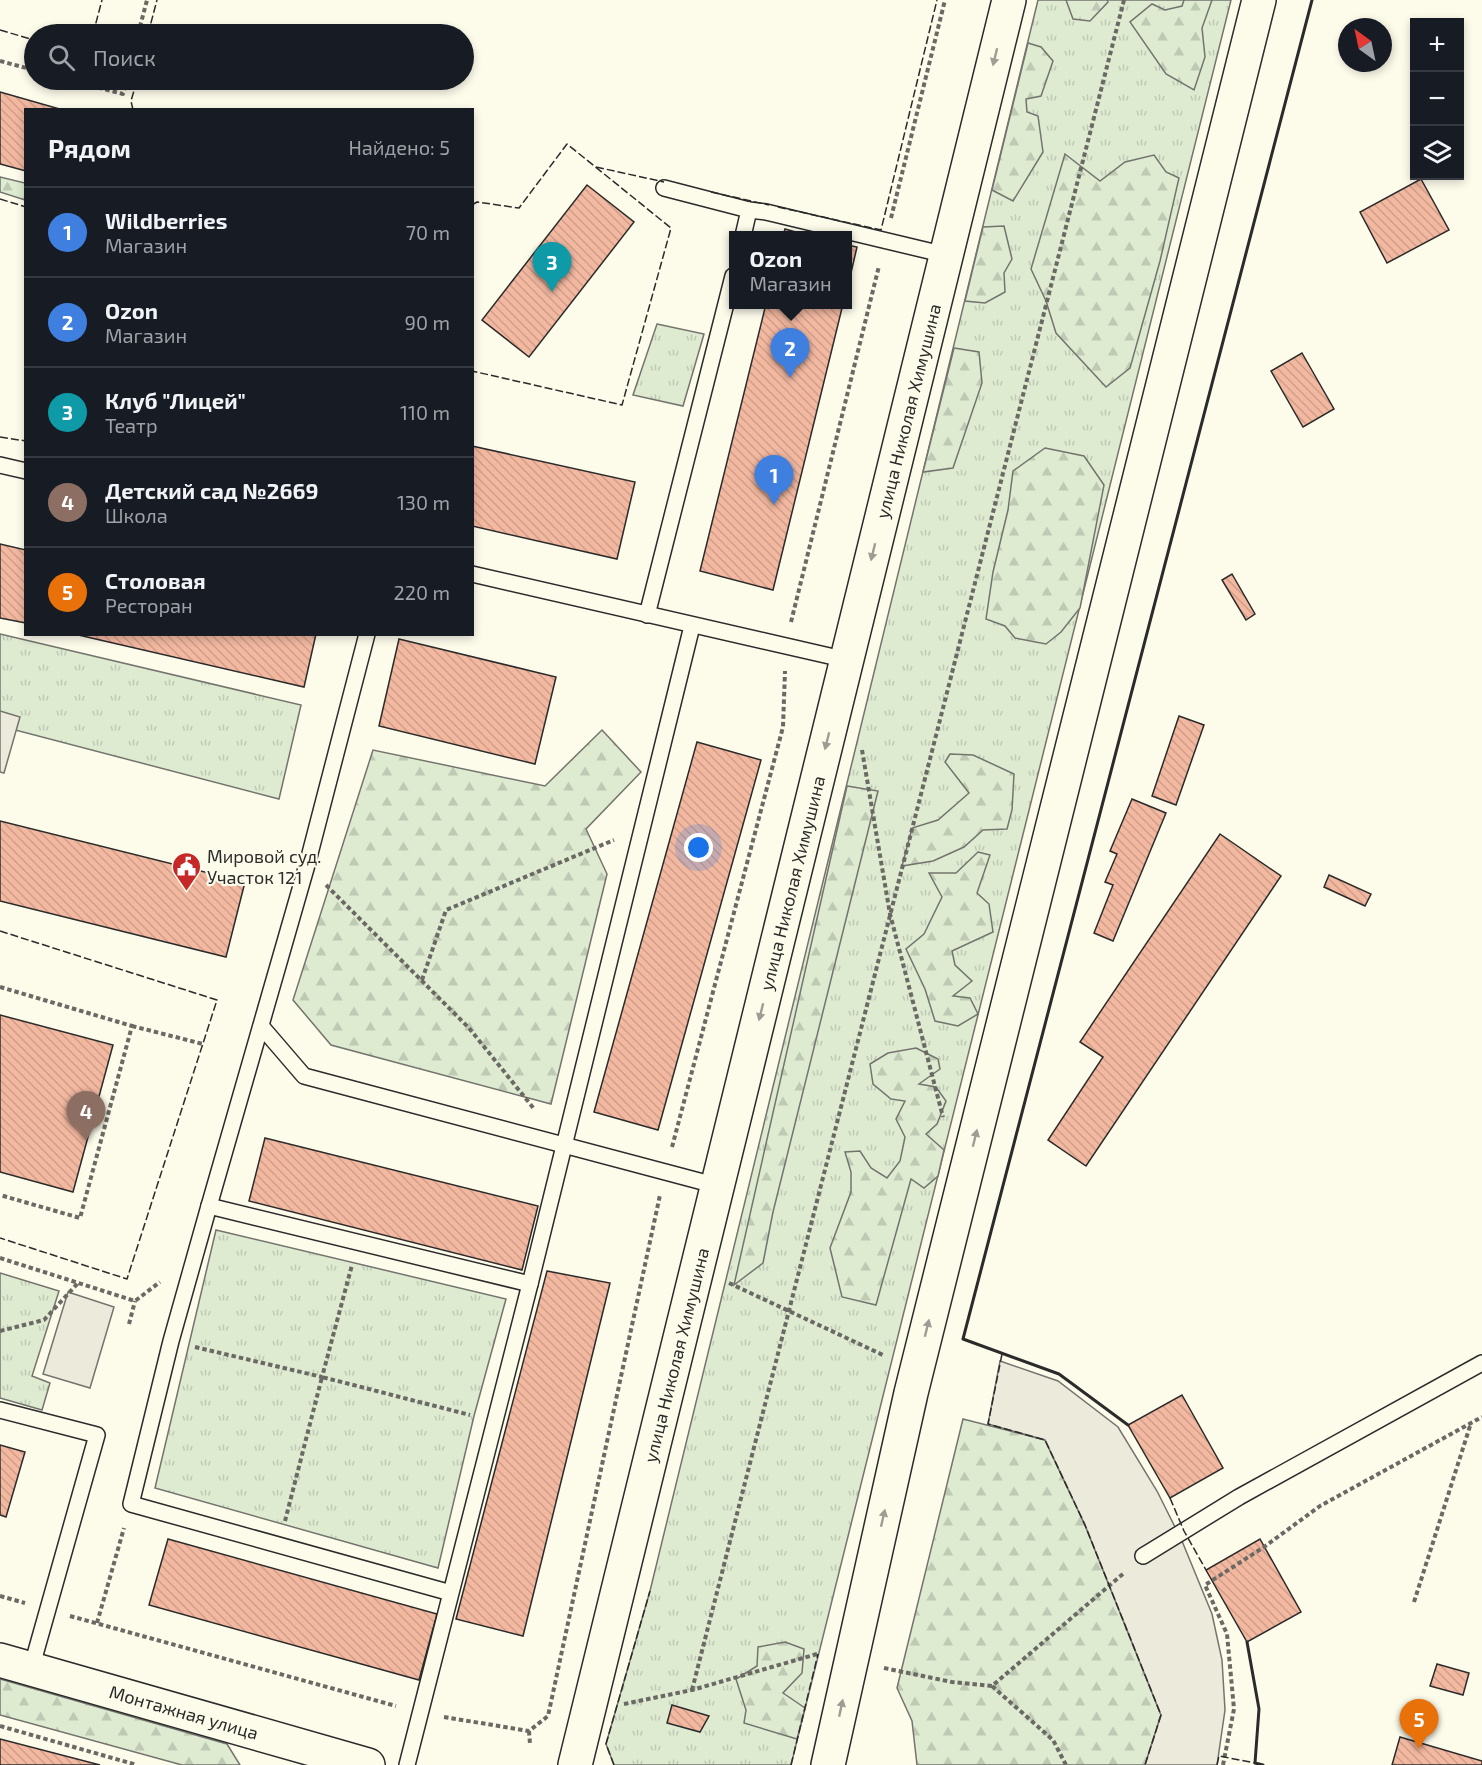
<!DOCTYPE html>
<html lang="ru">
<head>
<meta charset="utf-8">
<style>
  :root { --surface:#171b24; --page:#242831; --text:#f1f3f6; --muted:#9ea1a6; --line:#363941; --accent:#b45309 }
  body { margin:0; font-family:"Exo 2",sans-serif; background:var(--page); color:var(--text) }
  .controls { position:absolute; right:18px; top:18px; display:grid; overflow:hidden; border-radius:0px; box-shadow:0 3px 9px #0003 }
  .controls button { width:54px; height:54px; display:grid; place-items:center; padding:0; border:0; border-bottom:2px solid var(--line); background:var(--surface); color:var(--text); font:30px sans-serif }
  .compass { position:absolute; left:1338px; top:18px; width:54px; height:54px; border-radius:50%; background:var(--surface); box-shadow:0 3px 9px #0003; rotate:327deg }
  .you { position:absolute; left:699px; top:848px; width:21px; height:21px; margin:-15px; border:4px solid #fff; border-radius:50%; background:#1a73e8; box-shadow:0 0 0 9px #1a73e833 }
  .badge { display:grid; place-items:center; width:39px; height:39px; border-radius:50%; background:var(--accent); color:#fff; font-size:20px; font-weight:700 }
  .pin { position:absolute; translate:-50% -50px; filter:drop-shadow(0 2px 3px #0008) }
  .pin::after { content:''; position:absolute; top:32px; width:21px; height:18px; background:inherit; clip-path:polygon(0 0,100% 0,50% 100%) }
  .popup { position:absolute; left:729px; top:231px; width:123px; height:78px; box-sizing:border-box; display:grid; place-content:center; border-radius:0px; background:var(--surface); filter:drop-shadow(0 2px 4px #0005); font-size:20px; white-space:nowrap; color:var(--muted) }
  .popup b { font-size:22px; color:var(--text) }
  .popup::after { content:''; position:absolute; left:50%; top:100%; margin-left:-12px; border:12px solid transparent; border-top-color:var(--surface) }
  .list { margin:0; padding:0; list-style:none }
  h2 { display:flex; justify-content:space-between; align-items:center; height:78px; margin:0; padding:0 24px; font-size:26px }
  h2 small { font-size:20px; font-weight:400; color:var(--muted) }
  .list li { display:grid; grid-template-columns:39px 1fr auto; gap:18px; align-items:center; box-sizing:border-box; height:90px; padding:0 24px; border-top:2px solid var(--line) }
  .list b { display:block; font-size:22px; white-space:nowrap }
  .list p { margin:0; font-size:20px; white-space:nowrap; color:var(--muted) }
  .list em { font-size:20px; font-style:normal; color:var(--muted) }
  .icon { flex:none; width:33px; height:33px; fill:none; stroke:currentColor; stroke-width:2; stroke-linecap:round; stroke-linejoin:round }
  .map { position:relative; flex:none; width:1482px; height:1765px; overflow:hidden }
  .search { position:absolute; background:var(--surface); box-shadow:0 3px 9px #0003; left:24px; top:24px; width:450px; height:66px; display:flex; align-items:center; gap:15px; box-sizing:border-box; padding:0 21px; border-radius:33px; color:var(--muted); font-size:22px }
  .panel { position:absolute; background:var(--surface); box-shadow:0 3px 9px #0003; left:24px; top:108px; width:450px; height:528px; border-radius:0px }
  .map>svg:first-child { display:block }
  .grass { fill:url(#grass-tufts); stroke:#74746e; stroke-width:1.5 }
  .forest { fill:url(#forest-firs); stroke:#74746e; stroke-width:1.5 }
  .parking { fill:#eceadb; stroke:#74746e; stroke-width:1.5 }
  .building { fill:url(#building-back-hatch); stroke:#2b2b2b; stroke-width:1.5 }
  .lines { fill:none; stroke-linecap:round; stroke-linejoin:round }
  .lane-casing { stroke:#2b2b2b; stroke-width:18 }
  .secondary-casing { stroke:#2b2b2b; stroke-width:36 }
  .path { stroke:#6a6964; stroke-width:4; stroke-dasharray:4.5 3; stroke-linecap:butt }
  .lane { stroke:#fdfbea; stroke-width:15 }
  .secondary { stroke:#fdfbea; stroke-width:33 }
  .fence { stroke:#2b2b2b; stroke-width:1.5; stroke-dasharray:8 3; stroke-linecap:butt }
  .wall { stroke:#2b2b2b; stroke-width:3 }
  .oneway { fill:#9e9d94 }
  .labels { text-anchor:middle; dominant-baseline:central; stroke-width:4.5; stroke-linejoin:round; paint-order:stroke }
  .street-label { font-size:18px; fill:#2b2b2b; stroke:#fdfbea }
  .poi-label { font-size:18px; fill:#2b2b2b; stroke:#fdfbea; text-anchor:start }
</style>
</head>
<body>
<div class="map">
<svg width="1482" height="1765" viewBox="0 0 1482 1765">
  <defs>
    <pattern id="grass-tufts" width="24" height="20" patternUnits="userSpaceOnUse" patternTransform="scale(1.5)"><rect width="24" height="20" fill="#deebd1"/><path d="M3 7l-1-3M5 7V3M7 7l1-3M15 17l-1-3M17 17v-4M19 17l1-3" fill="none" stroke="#bfcab4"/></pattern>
    <pattern id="forest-firs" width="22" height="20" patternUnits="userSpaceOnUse" patternTransform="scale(1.5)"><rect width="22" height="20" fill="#deebd1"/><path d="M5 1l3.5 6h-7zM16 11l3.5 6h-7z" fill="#bfcab4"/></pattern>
    <pattern id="building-back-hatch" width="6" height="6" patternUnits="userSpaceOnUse" patternTransform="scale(1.5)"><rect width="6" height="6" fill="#f2b8a0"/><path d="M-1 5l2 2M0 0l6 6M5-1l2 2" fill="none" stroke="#d09e8a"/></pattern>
  </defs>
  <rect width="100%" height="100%" fill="#fdfbea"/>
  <!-- grass -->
  <g class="grass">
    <polygon points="1038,0 1231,0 791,1765 614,1765 606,1744 650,1591"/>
    <polygon points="657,324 704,334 683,406 633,395"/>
    <polygon points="0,634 301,705 279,799 0,726"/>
    <polygon points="216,1230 506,1299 474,1416 438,1568 155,1488"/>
    <polygon points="0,1273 59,1291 32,1376 50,1383 42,1410 0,1398"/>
  </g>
  <!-- forest -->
  <g class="forest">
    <polygon points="1066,0 1107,0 1108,2 1090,21 1073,19"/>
    <polygon points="1184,0 1212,0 1202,28 1205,57 1194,90 1166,74 1130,22 1152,4 1165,10 1182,6"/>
    <polygon points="1028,43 1041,47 1053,61 1041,96 1026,99 1027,112 1038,116 1043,152 1013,201 992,190"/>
    <polygon points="1065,154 1100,181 1125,162 1154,155 1166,172 1179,178 1160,261 1130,368 1106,387 1056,333 1046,301 1031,269"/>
    <polygon points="0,177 25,183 25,200 0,192"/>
    <polygon points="1004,226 1012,259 1004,273 1005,292 985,303 965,301 983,227"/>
    <polygon points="954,348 979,352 982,383 953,468 923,472"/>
    <polygon points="1045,448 1084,456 1104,485 1080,608 1061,632 1046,644 1015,638 1005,626 986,619 993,572 1008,510 1013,471"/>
    <polygon points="602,730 641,772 586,829 607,874 551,1104 331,1045 293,1000 373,750 545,786"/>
    <polygon points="950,754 973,755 1014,774 1012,810 1007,829 983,830 964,847 933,861 902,866 912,828 938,820 969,793 945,762"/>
    <polygon points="847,786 878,791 773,1212 763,1263 734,1285"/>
    <polygon points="978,852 990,855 977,893 989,904 993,932 952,951 955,965 972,981 953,996 970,998 978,1014 958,1026 935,1021 925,989 906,949 924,934 942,897 929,873 956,873"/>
    <polygon points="916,1048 938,1059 940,1069 919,1084 936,1087 946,1101 937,1124 926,1134 944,1150 938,1176 924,1188 911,1179 876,1305 842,1297 830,1248 851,1192 851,1172 845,1152 860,1151 871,1168 887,1178 900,1161 905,1137 896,1119 905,1101 891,1099 873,1084 870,1064 888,1053"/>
    <polygon points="963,1419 1045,1440 1085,1525 1161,1715 1145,1765 917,1765 912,1721 897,1688"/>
    <polygon points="785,1642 804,1649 802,1673 783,1693 805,1708 797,1739 744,1723 746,1710 736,1679 757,1666 758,1647"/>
    <polygon points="0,1679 227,1744 240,1765 182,1765 0,1715"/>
  </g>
  <!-- parking -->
  <g class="parking">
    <polygon points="0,711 20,717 4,773 0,772"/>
    <polygon points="68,1292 114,1307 90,1388 43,1374"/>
    <polygon points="1000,1361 1058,1381 1118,1427 1157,1491 1182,1541 1212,1614 1222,1660 1225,1710 1217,1765 1145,1765 1161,1715 1085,1525 1045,1440 988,1424"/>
  </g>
  <!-- building -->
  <g class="building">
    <polygon points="0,92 63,110 26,110 26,171 0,164"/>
    <polygon points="1421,179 1449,230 1387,263 1360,212"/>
    <polygon points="587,185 634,222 529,357 482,320"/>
    <polygon points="785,229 810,236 783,236"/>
    <polygon points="847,245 857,247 847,290"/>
    <polygon points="766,304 843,304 773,590 700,571"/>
    <polygon points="1302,353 1334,409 1303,427 1271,371"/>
    <polygon points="472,446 635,482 617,559 472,526"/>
    <polygon points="0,544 26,550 26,623 0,618"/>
    <polygon points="1232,574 1255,614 1246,620 1222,580"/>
    <polygon points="74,634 316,634 304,687"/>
    <polygon points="399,639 556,677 535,764 379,726"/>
    <polygon points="1179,716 1204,725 1176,805 1152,796"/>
    <polygon points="697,742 761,760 658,1130 594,1112"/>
    <polygon points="1132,799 1166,813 1113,941 1094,933 1113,885 1105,882 1117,854 1110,851"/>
    <polygon points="0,821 245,882 226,957 0,901"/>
    <polygon points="1220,834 1281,876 1086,1166 1048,1140 1103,1057 1080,1042"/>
    <polygon points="1329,875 1371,894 1365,906 1324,887"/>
    <polygon points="0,1015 113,1045 73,1192 0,1172"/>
    <polygon points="265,1138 538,1206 522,1270 249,1201"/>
    <polygon points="547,1271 610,1283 523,1636 456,1619"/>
    <polygon points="1182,1395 1223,1468 1170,1498 1128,1425"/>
    <polygon points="0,1445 25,1452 6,1517 0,1515"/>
    <polygon points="168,1539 437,1614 419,1680 149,1605"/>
    <polygon points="1260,1539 1301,1612 1247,1642 1206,1570"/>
    <polygon points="1437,1664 1469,1673 1463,1695 1430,1686"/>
    <polygon points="672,1705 709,1716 700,1732 667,1723"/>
    <polygon points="1400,1737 1482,1761 1482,1765 1392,1765"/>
    <polygon points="0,1739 100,1765 0,1765"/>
  </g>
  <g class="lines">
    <defs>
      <g id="lane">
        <polyline points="664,188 749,210 766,212 946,255"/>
        <polyline points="743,236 749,210"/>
        <polyline points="0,465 26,471"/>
        <polyline points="472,574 847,660"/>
        <polyline points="647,615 733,276"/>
        <polyline points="261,1026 304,1076 718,1186"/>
        <polyline points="209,1206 307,865 367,634"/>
        <polyline points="530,1284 692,626"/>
        <polyline points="0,1410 97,1435 31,1669"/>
        <polyline points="1143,1556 1239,1497 1482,1363"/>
        <polyline points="407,1765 530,1284 209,1206 171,1341 131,1504 451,1593"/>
      </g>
      <g id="secondary">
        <polyline points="0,1660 368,1765"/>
        <polyline points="575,1765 1009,0"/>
        <polyline points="828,1765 911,1393 1259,0"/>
      </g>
    </defs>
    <!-- lane casing -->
    <use href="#lane" class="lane-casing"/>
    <!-- secondary casing -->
    <use href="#secondary" class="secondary-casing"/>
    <!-- path -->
    <g class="path">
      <polyline points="138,34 147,0"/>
      <polyline points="0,61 34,70"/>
      <polyline points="69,80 123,94 127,80"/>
      <polyline points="891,218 945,0"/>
      <polyline points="791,622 879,266"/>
      <polyline points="862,750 890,914 943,1117"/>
      <polyline points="326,885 469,1028 535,1110"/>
      <polyline points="422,980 446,910 614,840"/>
      <polyline points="0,987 132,1026 80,1218 0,1195"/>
      <polyline points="132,1026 203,1044"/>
      <polyline points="672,1147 783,727 785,671"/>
      <polyline points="0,1258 135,1301 160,1282"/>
      <polyline points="729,1283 885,1356"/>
      <polyline points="129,1324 135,1301"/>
      <polyline points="0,1331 44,1320 78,1283"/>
      <polyline points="195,1347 322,1377 352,1265"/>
      <polyline points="285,1521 322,1377 470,1415"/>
      <polyline points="0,1596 25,1603"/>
      <polyline points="1414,1602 1471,1423"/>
      <polyline points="70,1616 396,1706"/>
      <polyline points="97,1623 124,1528"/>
      <polyline points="884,1668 952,1682 992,1686 1124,1573"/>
      <polyline points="992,1686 1053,1740 1066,1765"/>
      <polyline points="692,1690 1124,0"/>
      <polyline points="624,1704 692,1690 817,1654"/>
      <polyline points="444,1717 529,1731 548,1716 660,1195"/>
      <polyline points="0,1726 137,1765"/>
      <polyline points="529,1731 530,1744"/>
      <polyline points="1223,1765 1234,1709 1227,1634 1205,1585 1264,1547 1320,1506 1482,1417"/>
    </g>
    <!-- lane -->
    <use href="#lane" class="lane"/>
    <!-- secondary -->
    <use href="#secondary" class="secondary"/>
    <!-- fence -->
    <g class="fence">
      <polyline points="0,30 34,40"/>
      <polyline points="93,34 102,0"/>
      <polyline points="148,34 157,0"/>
      <polyline points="133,110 131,101 137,80"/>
      <polyline points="596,167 664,182"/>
      <polyline points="711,192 769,205"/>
      <polyline points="0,199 26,207"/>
      <polyline points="472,205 477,202 519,208 567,144 671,228 622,405 472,371"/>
      <polyline points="778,207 881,230 937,0"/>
      <polyline points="0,437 26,441"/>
      <polyline points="0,931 217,1000 127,1279 0,1238"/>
      <polyline points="1002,1354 988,1424 1045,1440 1085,1525 1161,1715 1145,1765"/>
      <polyline points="1170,1498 1184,1531 1206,1570"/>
      <polyline points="614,1765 606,1744 650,1591"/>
      <polyline points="791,1765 818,1654"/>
      <polyline points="1217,1765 1219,1756 1255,1763"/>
    </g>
    <!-- wall -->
    <g class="wall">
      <polyline points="1128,1425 1059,1374 963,1339 1312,0"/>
      <polyline points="1247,1642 1259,1709 1255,1763 1263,1765"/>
    </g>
  </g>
  <!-- one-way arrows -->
  <defs><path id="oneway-solid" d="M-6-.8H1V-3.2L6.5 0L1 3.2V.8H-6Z" transform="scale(1.5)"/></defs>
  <g class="oneway">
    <use href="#oneway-solid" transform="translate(995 57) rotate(104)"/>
    <use href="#oneway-solid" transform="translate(873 552) rotate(104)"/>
    <use href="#oneway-solid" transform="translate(827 741) rotate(104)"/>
    <use href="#oneway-solid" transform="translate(761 1012) rotate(104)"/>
    <use href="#oneway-solid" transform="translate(975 1138) rotate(-76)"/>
    <use href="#oneway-solid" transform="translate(927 1328) rotate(-76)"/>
    <use href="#oneway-solid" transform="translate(883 1518) rotate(-77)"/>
    <use href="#oneway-solid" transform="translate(841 1708) rotate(-78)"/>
  </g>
  <!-- icons -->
  <defs>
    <symbol id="civic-pin" viewBox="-11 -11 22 30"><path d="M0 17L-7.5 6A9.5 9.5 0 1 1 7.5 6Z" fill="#c62828" stroke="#fdfbea"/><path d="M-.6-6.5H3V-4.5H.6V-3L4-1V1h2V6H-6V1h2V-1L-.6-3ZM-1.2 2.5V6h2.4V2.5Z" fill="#fff"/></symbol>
  </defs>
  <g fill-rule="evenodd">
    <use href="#civic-pin" x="170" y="850" width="33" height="45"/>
  </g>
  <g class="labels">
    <!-- street labels -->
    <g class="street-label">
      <text transform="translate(908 411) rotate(-76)">улица Николая Химушина</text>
      <text transform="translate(792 883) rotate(-76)">улица Николая Химушина</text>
      <text transform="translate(676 1355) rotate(-76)">улица Николая Химушина</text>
      <text transform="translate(184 1712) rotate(16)">Монтажная улица</text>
    </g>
    <!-- poi labels -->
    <g class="poi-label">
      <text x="207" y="856">Мировой суд.<tspan x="207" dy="21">Участок 121</tspan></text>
    </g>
  </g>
</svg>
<div class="controls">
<button>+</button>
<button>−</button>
<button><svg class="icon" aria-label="layers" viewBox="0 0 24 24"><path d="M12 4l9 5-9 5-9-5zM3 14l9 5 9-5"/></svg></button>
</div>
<svg class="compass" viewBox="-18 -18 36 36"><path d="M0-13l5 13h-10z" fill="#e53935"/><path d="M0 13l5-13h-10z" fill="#9ea1a6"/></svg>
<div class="you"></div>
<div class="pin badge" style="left:774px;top:505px;background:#3f7fe0">1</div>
<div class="pin badge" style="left:790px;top:378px;background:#3f7fe0">2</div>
<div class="popup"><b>Ozon</b>Магазин</div>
<div class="pin badge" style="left:552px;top:292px;background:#0f9aa8">3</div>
<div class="pin badge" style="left:86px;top:1141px;background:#8d6e63">4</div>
<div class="pin badge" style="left:1419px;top:1749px;background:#e8710a">5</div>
<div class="search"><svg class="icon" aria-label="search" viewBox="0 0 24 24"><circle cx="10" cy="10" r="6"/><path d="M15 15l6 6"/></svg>Поиск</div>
<section class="panel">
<h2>Рядом<small>Найдено: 5</small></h2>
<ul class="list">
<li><span class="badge" style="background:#3f7fe0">1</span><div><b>Wildberries</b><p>Магазин</p></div><em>70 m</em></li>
<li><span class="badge" style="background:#3f7fe0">2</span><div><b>Ozon</b><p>Магазин</p></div><em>90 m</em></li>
<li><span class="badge" style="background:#0f9aa8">3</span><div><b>Клуб &quot;Лицей&quot;</b><p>Театр</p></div><em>110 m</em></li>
<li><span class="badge" style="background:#8d6e63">4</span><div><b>Детский сад №2669</b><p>Школа</p></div><em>130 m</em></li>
<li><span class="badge" style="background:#e8710a">5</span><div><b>Столовая</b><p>Ресторан</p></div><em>220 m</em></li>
</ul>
</section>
</div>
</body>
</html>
